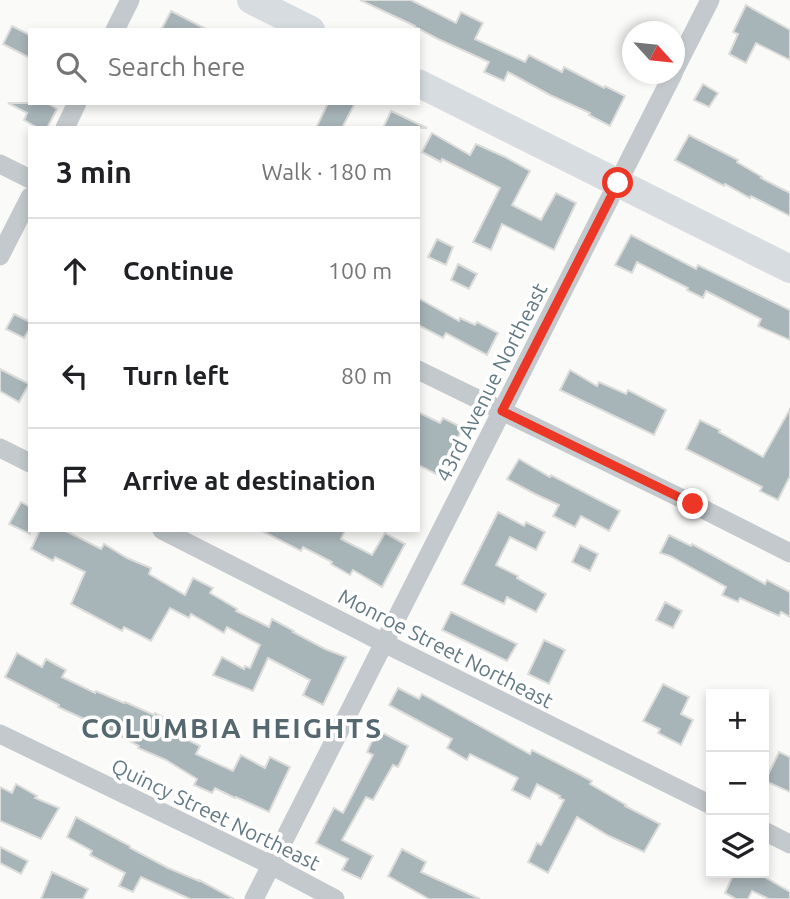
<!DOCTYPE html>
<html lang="en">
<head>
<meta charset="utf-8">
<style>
  :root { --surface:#fff; --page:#f2f2f2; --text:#202124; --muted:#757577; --line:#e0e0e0 }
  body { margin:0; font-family:Ubuntu,sans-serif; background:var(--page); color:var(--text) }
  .controls { position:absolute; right:21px; bottom:21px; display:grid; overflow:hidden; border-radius:0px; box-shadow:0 4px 10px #0003 }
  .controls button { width:63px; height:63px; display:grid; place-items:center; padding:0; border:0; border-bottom:2px solid var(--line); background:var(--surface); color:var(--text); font:35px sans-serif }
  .compass { position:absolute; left:622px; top:21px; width:63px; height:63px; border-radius:50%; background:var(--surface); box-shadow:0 4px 10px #0003; rotate:117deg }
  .stop { position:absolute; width:21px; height:21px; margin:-16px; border:5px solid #ec3726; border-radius:50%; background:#fff }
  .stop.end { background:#ec3726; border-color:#fff; box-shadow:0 2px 7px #0008 }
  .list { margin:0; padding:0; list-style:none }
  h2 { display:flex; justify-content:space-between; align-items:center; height:91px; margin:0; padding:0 28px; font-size:30px }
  h2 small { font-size:23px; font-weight:400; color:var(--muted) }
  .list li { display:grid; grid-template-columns:46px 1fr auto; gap:21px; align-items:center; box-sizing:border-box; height:105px; padding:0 28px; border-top:2px solid var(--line) }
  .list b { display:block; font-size:26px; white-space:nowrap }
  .list em { font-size:23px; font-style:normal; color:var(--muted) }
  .icon { flex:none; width:38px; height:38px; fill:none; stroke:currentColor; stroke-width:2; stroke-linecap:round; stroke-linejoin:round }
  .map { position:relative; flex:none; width:790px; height:899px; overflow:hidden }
  .search { position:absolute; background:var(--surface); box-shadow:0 4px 10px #0003; left:28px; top:28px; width:392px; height:77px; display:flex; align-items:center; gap:18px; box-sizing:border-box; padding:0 24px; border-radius:0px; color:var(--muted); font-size:26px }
  .panel { position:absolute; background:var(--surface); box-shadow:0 4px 10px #0003; left:28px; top:126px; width:392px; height:406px; border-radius:0px }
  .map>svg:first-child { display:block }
  .building { fill:#a7b4b8; stroke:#dcdcda; stroke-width:2 }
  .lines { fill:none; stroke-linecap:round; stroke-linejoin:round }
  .street { stroke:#c3c9cc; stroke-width:19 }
  .secondary { stroke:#d6dcdf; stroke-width:28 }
  .route { stroke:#ec3726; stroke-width:9 }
  .labels { text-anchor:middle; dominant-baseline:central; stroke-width:7; stroke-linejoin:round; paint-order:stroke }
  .street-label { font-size:21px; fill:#637a84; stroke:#fff }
  .district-label { font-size:28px; font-weight:bold; letter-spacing:2px; fill:#56686f; stroke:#fff }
</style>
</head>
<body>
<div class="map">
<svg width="790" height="899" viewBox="0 0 790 899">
  <rect width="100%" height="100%" fill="#fafaf8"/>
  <!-- building -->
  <g class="building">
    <polygon points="360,0 411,0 456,23 461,12 483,23 475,39 525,62 529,55 562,72 564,67 604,88 605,86 625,96 610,126 589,115 590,113 550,95 508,72 504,81 484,72 489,62 438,39 415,27 415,26"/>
    <polygon points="746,5 790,30 790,60 756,43 746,63 729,54 738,34 733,32"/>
    <polygon points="171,11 208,30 161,30"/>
    <polygon points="12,26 30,35 30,58 3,44"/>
    <polygon points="703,84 718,93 709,107 694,100"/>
    <polygon points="8,103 47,103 57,109 47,128 38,128 24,120 27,113"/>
    <polygon points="328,103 355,103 342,128 316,128"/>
    <polygon points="391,111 427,128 383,128"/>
    <polygon points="432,133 470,155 476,144 505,157 530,171 512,205 541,220 556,193 576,203 554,250 502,224 491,250 473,242 500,188 442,159 441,162 422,152"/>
    <polygon points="689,135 738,160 737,162 762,177 761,178 790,193 790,216 751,196 750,198 725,184 724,186 675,160"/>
    <polygon points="631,235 696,269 698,265 790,310 790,340 758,326 761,319 706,291 703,298 687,290 688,288 637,262 632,273 615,265"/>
    <polygon points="437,239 453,247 446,265 428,257"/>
    <polygon points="458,264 477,274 469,289 451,280"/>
    <polygon points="418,298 459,321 460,318 475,325 477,322 498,333 487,355 446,333 443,338 418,325"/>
    <polygon points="14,314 30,322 30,328 24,338 6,329"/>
    <polygon points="0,369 29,384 19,402 0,391"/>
    <polygon points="570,370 597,386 599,382 626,394 628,390 666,410 654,435 560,390"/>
    <polygon points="790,409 790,476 778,500 760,491 762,487 686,449 700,420 720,430 719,432 763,457"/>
    <polygon points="418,412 440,423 443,418 463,428 438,475 418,465"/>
    <polygon points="519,459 550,477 551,475 620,511 609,531 581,516 575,527 553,516 559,505 535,494 507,479"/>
    <polygon points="21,502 30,507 30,534 9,524"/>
    <polygon points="498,512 524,526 526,522 545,532 536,550 510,537 496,565 518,576 517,578 546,594 536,612 507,597 504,604 462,584"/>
    <polygon points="40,530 64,530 101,549 104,544 127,558 151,568 149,574 185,595 193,578 213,588 210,593 237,609 236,611 269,627 272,619 294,631 293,632 325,649 346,657 323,705 303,695 310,680 268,658 253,691 213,675 222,657 244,669 245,666 250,668 260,645 227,627 224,633 191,614 189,618 170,608 151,641 124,627 122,631 71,604 85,572 55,557 53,561 31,549"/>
    <polygon points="260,530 345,530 341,539 372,555 385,533 405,544 382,587 353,570 350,575 331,564 332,562 303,547 301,551"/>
    <polygon points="669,535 691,546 692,544 765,584 767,580 790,592 790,617 781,612 779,616 740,598 738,602 722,595 726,587 670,556 660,553"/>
    <polygon points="580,545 598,554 590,571 572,562"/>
    <polygon points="665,602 682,611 673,628 656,620"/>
    <polygon points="451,612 517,644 507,661 442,630"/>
    <polygon points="544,640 565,650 549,684 528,674"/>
    <polygon points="17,653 42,667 46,659 66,670 62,677 95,693 96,691 124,703 125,702 154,715 155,713 178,725 174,733 200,746 196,754 233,771 241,755 265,768 270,757 290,767 269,812 236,797 235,798 215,788 212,793 194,785 197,779 166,760 138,748 139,746 108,730 58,707 59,705 5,677"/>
    <polygon points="663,684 689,697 681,714 693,720 681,745 658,733 660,729 643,721"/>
    <polygon points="398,688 419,699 422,694 530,754 532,750 592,781 590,784 626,805 625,806 660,824 644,852 609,836 577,817 548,873 528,862 537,843 541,845 564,800 559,798 560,796 537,784 530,799 512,790 518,778 470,754 467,760 447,748 452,739 389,705"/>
    <polygon points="377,730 408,746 398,767 393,765 373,800 366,797 342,840 373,856 361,879 342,870 348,859 316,843 334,808 343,813 373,755 367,752"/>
    <polygon points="779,752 790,757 790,792 765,781"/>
    <polygon points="16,784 37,796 35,798 59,808 41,839 0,821 0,787 12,793"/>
    <polygon points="76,817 130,846 130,848 168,868 199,881 199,880 234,899 190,899 141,877 133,892 119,886 125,873 90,855 92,851 67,837"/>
    <polygon points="0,847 28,861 21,874 0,863"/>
    <polygon points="402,849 426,862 421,872 480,899 429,899 388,876"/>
    <polygon points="52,872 88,889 83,899 41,899"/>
    <polygon points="734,873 758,873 790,892 790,899 769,899 752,891 748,899 736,899 725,893"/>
  </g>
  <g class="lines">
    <!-- street -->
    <g class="street">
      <polyline points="115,30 130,0"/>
      <polyline points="674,71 710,0"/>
      <polyline points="65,128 77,103"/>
      <polyline points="0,164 30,179"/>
      <polyline points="0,256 30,197"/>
      <polyline points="418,370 693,504 790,553"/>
      <polyline points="0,448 30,463"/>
      <polyline points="162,530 384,643 711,805"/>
      <polyline points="0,734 271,865 335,899"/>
      <polyline points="764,831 790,844"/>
      <polyline points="254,899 673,74"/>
    </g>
    <!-- secondary -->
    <g class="secondary">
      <polyline points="251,0 311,30"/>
      <polyline points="418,83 790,269"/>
    </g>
  </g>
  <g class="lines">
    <!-- route -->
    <polyline class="route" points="618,183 502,411 693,504"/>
  </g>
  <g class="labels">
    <!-- street labels -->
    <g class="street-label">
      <text transform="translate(491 382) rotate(-63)">43rd Avenue Northeast</text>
      <text transform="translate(446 648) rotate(27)">Monroe Street Northeast</text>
      <text transform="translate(216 814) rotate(26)">Quincy Street Northeast</text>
    </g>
    <!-- district labels -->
    <g class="district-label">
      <text x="232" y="727">COLUMBIA HEIGHTS</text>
    </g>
  </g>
</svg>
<div class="controls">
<button>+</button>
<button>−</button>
<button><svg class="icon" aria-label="layers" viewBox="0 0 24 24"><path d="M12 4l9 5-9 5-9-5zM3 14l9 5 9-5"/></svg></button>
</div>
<svg class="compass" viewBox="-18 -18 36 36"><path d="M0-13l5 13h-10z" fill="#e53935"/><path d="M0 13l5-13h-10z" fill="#757577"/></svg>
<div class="stop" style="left:618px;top:183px"></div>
<div class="stop end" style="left:693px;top:504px"></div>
<div class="search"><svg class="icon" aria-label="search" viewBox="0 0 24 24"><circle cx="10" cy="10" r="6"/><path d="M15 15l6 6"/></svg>Search here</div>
<section class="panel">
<h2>3 min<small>Walk · 180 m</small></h2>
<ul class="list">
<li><svg class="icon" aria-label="ahead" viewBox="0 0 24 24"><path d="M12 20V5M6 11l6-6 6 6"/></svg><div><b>Continue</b></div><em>100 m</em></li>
<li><svg class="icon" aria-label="left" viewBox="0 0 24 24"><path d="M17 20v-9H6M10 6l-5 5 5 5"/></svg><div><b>Turn left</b></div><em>80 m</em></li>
<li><svg class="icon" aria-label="arrive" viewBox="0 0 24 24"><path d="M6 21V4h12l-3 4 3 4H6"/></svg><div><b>Arrive at destination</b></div></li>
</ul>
</section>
</div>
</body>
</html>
